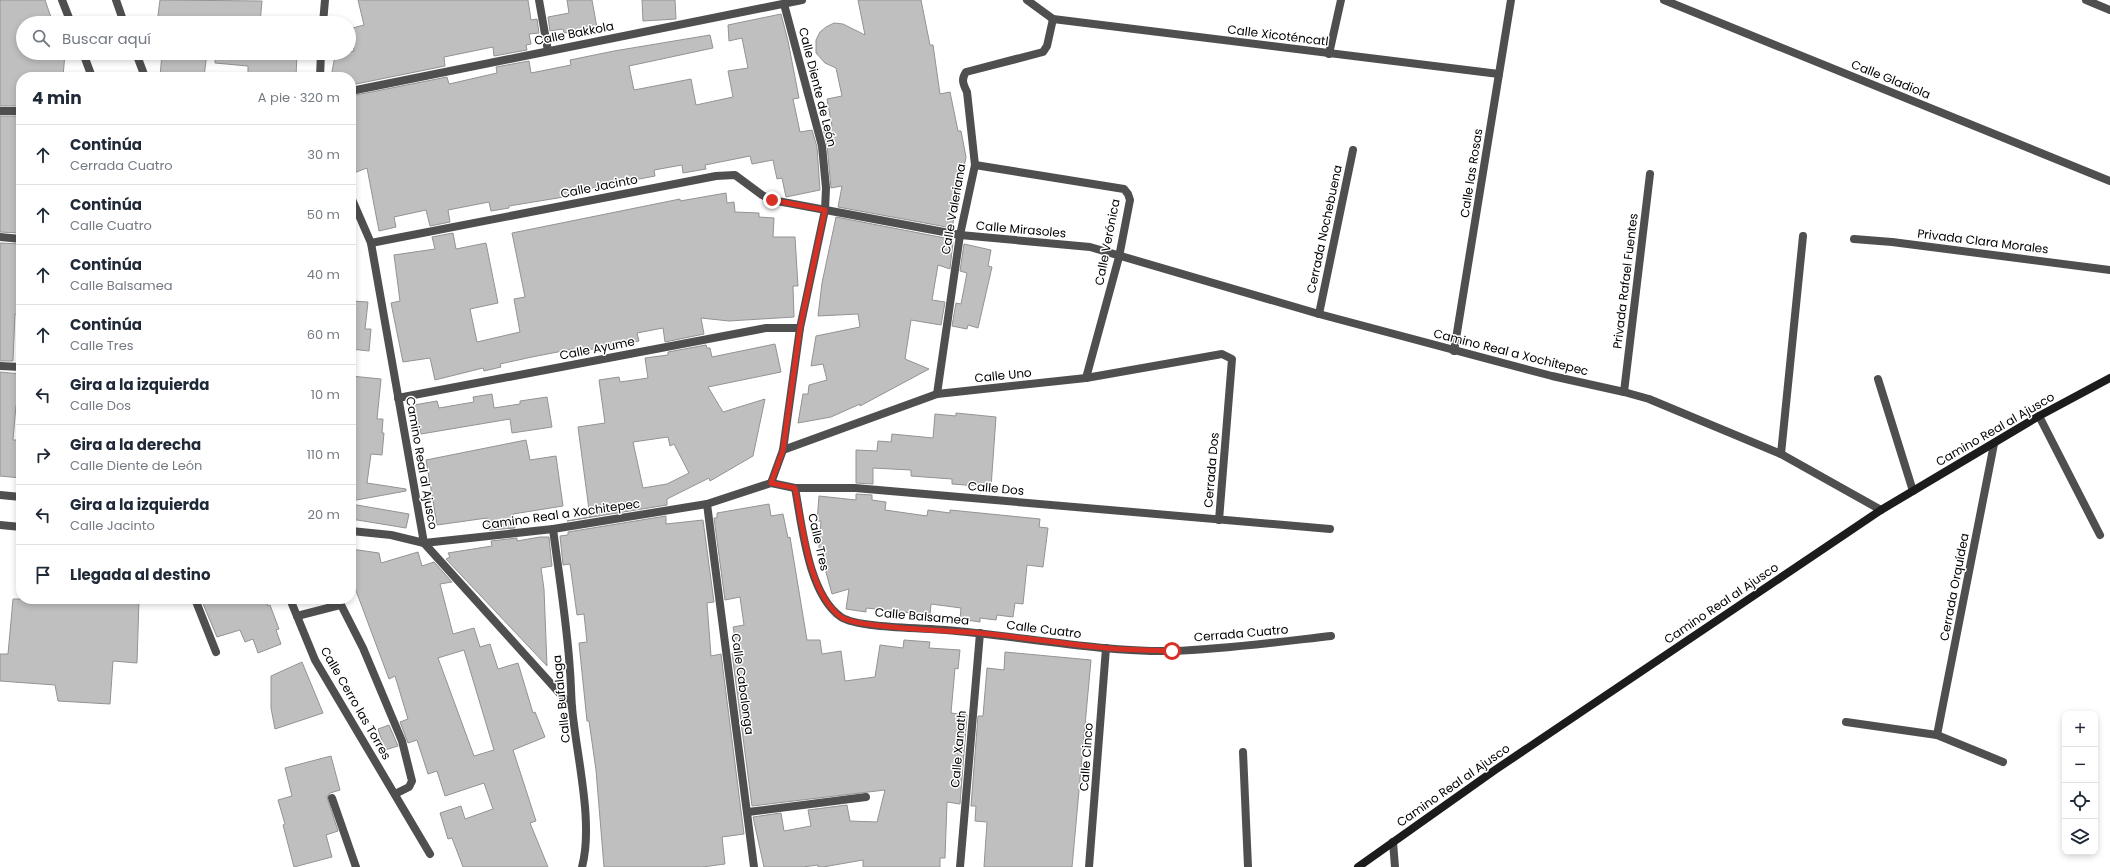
<!DOCTYPE html>
<html lang="es">
<head>
<meta charset="utf-8">
<style>
  :root { --surface:#fff; --page:#f6f6f7; --text:#1f2937; --muted:#747a83; --line:#e0e1e3 }
  body { margin:0; font-family:Poppins,sans-serif; background:var(--page); color:var(--text) }
  .controls { position:absolute; right:12px; bottom:12px; display:grid; overflow:hidden; border-radius:8px; box-shadow:0 2px 6px #0003 }
  .controls button { width:36px; height:36px; display:grid; place-items:center; padding:0; border:0; border-bottom:1px solid var(--line); background:var(--surface); color:var(--text); font:20px sans-serif }
  .stop { position:absolute; width:12px; height:12px; margin:-9px; border:3px solid #d93025; border-radius:50%; background:#fff }
  .stop.end { background:#d93025; border-color:#fff; box-shadow:0 1px 4px #0008 }
  .list { margin:0; padding:0; list-style:none }
  h2 { display:flex; justify-content:space-between; align-items:center; height:52px; margin:0; padding:0 16px; font-size:17px }
  h2 small { font-size:13px; font-weight:400; color:var(--muted) }
  .list li { display:grid; grid-template-columns:26px 1fr auto; gap:12px; align-items:center; box-sizing:border-box; height:60px; padding:0 16px; border-top:1px solid var(--line) }
  .list b { display:block; font-size:15px; white-space:nowrap }
  .list p { margin:0; font-size:13px; white-space:nowrap; color:var(--muted) }
  .list em { font-size:13px; font-style:normal; color:var(--muted) }
  .icon { flex:none; width:22px; height:22px; fill:none; stroke:currentColor; stroke-width:2; stroke-linecap:round; stroke-linejoin:round }
  .map { position:relative; flex:none; width:2110px; height:867px; overflow:hidden }
  .search { position:absolute; background:var(--surface); box-shadow:0 2px 6px #0003; left:16px; top:16px; width:340px; height:44px; display:flex; align-items:center; gap:10px; box-sizing:border-box; padding:0 14px; border-radius:22px; color:var(--muted); font-size:15px }
  .panel { position:absolute; background:var(--surface); box-shadow:0 2px 6px #0003; left:16px; top:72px; width:340px; height:532px; border-radius:16px }
  .map>svg:first-child { display:block }
  .building { fill:#bfbfbf; stroke:#939393; fill-rule:evenodd }
  .lines { fill:none; stroke-linecap:round; stroke-linejoin:round }
  .lane { stroke:#4f4f4f; stroke-width:8 }
  .street { stroke:#4f4f4f; stroke-width:8 }
  .secondary { stroke:#1c1c1c; stroke-width:8 }
  .route { stroke:#d93025; stroke-width:5 }
  .labels { text-anchor:middle; dominant-baseline:central; stroke-width:3; stroke-linejoin:round; paint-order:stroke }
  .street-label { font-size:12px; fill:#000; stroke:#fff }
</style>
</head>
<body>
<div class="map">
<svg width="2110" height="867" viewBox="0 0 2110 867">
  <rect width="100%" height="100%" fill="#fff"/>
  <!-- building -->
  <g class="building">
    <polygon points="0,0 45,0 53,23 23,23 23,53 65,53 63,77 21,77 21,106 0,106"/>
    <polygon points="160,0 262,1 260,23 208,23 182,20 181,23 157,23"/>
    <polygon points="358,0 528,0 531,20 537,19 539,33 529,34 531,44 526,45 527,50 494,56 493,47 444,57 445,66 351,85 351,77 331,77 335,56 354,51 349,29 364,25"/>
    <polygon points="567,0 592,0 597,28 564,33 563,29 550,31 548,17 569,13"/>
    <polygon points="642,0 675,0 676,19 643,21"/>
    <polygon points="858,0 921,0 930,45 933,45 940,94 950,92 958,131 961,131 966,157 952,228 838,207 842,186 831,188 827,145 823,128 832,126 827,99 842,96 836,68 825,63 816,53 816,40 820,32 826,27 834,23 843,24 865,35"/>
    <polygon points="781,14 788,41 799,98 793,99 800,132 812,130 817,147 820,190 786,197 782,178 777,179 773,160 752,164 750,156 705,165 706,169 683,173 682,165 654,170 655,176 582,190 582,194 509,206 509,208 491,211 489,202 448,210 450,222 430,226 426,210 394,217 396,227 379,231 367,168 351,174 351,96 447,77 449,84 497,73 496,67 529,61 531,73 571,65 570,60 614,51 710,35 713,48 629,66 634,90 691,79 696,105 733,97 728,71 748,68 742,38 729,41 728,25"/>
    <polygon points="162,53 207,53 204,77 160,77"/>
    <polygon points="215,53 297,53 296,77 248,77 248,66 215,63"/>
    <polygon points="0,116 21,116 21,233 0,232"/>
    <polygon points="726,193 727,203 734,202 735,212 759,213 759,217 774,218 773,237 795,237 798,286 793,286 794,317 729,321 701,318 704,334 665,342 663,328 637,333 639,341 587,350 574,351 573,349 532,357 500,364 501,367 484,371 483,368 435,380 430,358 403,362 391,303 400,301 394,255 435,249 432,237 453,233 456,249 486,243 498,303 470,309 477,342 520,332 514,299 525,297 512,233 680,199 680,201"/>
    <polygon points="836,217 950,239 950,241 953,242 950,269 938,265 932,300 945,302 941,325 911,320 905,359 929,369 860,406 860,404 831,417 798,423 803,394 808,394 809,385 827,380 823,364 811,366 816,336 860,327 858,314 818,316 822,283"/>
    <polygon points="0,243 21,244 21,286 18,286 17,314 15,314 13,361 0,361"/>
    <polygon points="964,244 991,250 988,266 992,267 978,328 968,325 967,329 952,326 956,303 961,304 967,273 960,271"/>
    <polygon points="351,301 368,302 365,329 371,329 369,351 351,349"/>
    <path d="M 775,344 L 781,372 L 708,387 L 723,412 L 765,399 L 753,456 L 710,481 L 709,478 L 667,499 L 667,505 L 567,521 L 590,517 L 578,427 L 605,423 L 599,380 L 619,377 L 620,382 L 648,378 L 645,358 L 668,355 L 668,352 L 706,345 L 707,348 L 710,348 L 712,357 ZM 668,437 L 670,446 L 674,444 L 689,473 L 667,484 L 643,488 L 633,442 Z"/>
    <polygon points="0,372 21,374 21,406 16,405 13,440 21,440 21,478 0,476"/>
    <polygon points="351,376 381,379 377,419 383,419 382,433 384,433 382,455 371,454 367,483 406,489 406,491 351,501 355,477 351,477"/>
    <polygon points="492,394 494,408 520,404 520,401 547,397 552,427 512,433 510,419 421,434 414,405 437,401 439,408 474,402 473,397"/>
    <polygon points="956,413 996,417 991,487 952,484 952,479 911,476 911,470 873,468 873,484 856,483 856,450 877,451 878,441 891,442 892,434 933,438 935,414 956,416"/>
    <polygon points="526,440 530,460 556,456 563,506 513,514 515,528 489,530 487,518 437,525 426,460"/>
    <polygon points="856,494 872,495 872,500 886,502 885,510 927,516 928,510 950,513 950,510 1040,519 1039,527 1048,528 1043,567 1027,565 1023,604 1015,603 1013,617 997,615 996,620 980,618 980,622 960,619 961,608 931,604 930,615 866,608 866,612 846,609 849,589 832,594 819,547 821,521 817,521 819,496 856,500"/>
    <polygon points="351,504 409,514 406,528 351,519"/>
    <polygon points="769,504 771,516 783,514 788,538 790,537 807,640 820,640 822,654 841,651 845,681 875,677 880,645 903,648 904,640 930,642 929,648 960,650 958,669 955,668 951,713 967,715 960,804 947,802 945,858 940,858 940,867 863,867 863,860 823,867 818,867 818,865 803,867 764,867 753,817 781,813 784,831 811,826 808,810 847,805 850,821 877,822 885,790 752,806 732,653 738,652 733,627 744,625 740,597 725,600 714,518 717,518 717,513"/>
    <polygon points="666,516 666,524 703,520 714,602 707,603 711,656 721,654 744,834 722,837 725,864 702,867 604,867 596,770 589,721 587,721 579,643 587,642 584,614 577,615 570,564 563,565 560,536 568,535 568,532"/>
    <polygon points="540,537 549,537 552,566 541,568 544,589 547,666 446,559 450,557 448,553 492,546 491,541 517,538 517,541"/>
    <path d="M 351,549 L 379,553 L 381,563 L 418,552 L 422,566 L 434,562 L 452,582 L 440,584 L 453,634 L 474,628 L 480,647 L 490,644 L 498,669 L 518,663 L 533,713 L 535,712 L 545,737 L 513,750 L 536,821 L 530,823 L 548,867 L 463,867 L 452,838 L 448,839 L 440,813 L 461,806 L 465,819 L 493,809 L 484,783 L 445,796 L 437,771 L 428,774 L 417,740 L 408,743 L 400,722 L 408,719 L 395,676 L 389,679 L 355,588 L 351,590 ZM 464,650 L 494,750 L 474,756 L 438,658 Z"/>
    <polygon points="13,599 139,599 137,663 113,661 110,704 58,701 55,685 0,681 0,654 8,654"/>
    <polygon points="201,599 265,599 268,606 270,605 279,629 276,630 281,644 258,653 253,639 245,642 240,630 217,637"/>
    <polygon points="1005,652 1091,660 1072,867 984,867 987,822 975,821 976,806 971,806 978,716 983,716 987,668 1004,670"/>
    <polygon points="302,662 323,713 275,729 271,708 271,676"/>
    <polygon points="389,725 398,746 385,750 378,729"/>
    <polygon points="331,756 340,790 330,793 327,797 338,831 326,835 332,857 294,867 283,825 285,824 278,800 292,796 285,768"/>
  </g>
  <g class="lines">
    <!-- lane -->
    <polyline class="lane" points="0,525 21,527"/>
    <!-- street -->
    <g class="street">
      <polyline points="62,0 71,23"/>
      <polyline points="116,0 124,23"/>
      <polyline points="539,0 548,51"/>
      <polyline points="1027,0 1053,19 1499,74"/>
      <polyline points="1664,0 2110,181"/>
      <polyline points="2086,0 2110,10"/>
      <polyline points="323,23 325,0"/>
      <polyline points="83,53 92,77"/>
      <polyline points="136,53 145,77"/>
      <polyline points="1329,54 1341,0"/>
      <polyline points="320,77 321,53"/>
      <polyline points="351,91 802,0"/>
      <polyline points="0,111 21,111"/>
      <polyline points="975,165 1124,189 1128,194 1130,200 1119,257 1086,378"/>
      <polyline points="351,197 371,243 424,543 572,707"/>
      <polyline points="0,237 21,239"/>
      <polyline points="1854,239 1892,242 2110,270"/>
      <polyline points="371,243 716,176 735,175 762,195 772,200 960,235 1090,247 1319,314 1552,376 1624,392 1649,399 1781,454 1881,510"/>
      <polyline points="1319,314 1353,150"/>
      <polyline points="1454,351 1511,0"/>
      <polyline points="0,366 21,367"/>
      <polyline points="1878,379 1913,491"/>
      <polyline points="1624,392 1650,174"/>
      <path d="M 937,394 L 960,235 L 975,165 L 967,92 C 963,84 961,79 966,72 L 1043,52 L 1047,46 L 1053,19"/>
      <polyline points="398,398 766,328 800,328"/>
      <polyline points="2039,416 2100,535"/>
      <polyline points="783,450 937,394 1086,378 1222,354 1232,359 1219,520"/>
      <polyline points="1781,454 1803,236"/>
      <polyline points="771,483 795,488 855,488 1330,529"/>
      <polyline points="771,483 783,450 800,328 825,210 826,188 822,146 784,4"/>
      <path d="M 795,488 C 802,525 808,594 841,617 C 857,628 923,628 945,630 C 1020,636 1097,652 1173,651 C 1225,649 1278,642 1331,636"/>
      <polyline points="0,495 21,497"/>
      <polyline points="707,504 754,867"/>
      <path d="M 553,529 C 559,576 567,623 570,671 C 571,683 571,695 572,707 C 576,754 594,822 582,867"/>
      <polyline points="351,531 391,535 424,543 553,529 707,504 771,483"/>
      <polyline points="195,599 216,652"/>
      <polyline points="290,599 315,660 430,854"/>
      <polyline points="338,599 363,648 402,741 412,781 409,787 395,794"/>
      <polyline points="297,616 340,605"/>
      <polyline points="1846,722 1937,735 2003,762"/>
      <polyline points="1937,735 1994,444"/>
      <polyline points="1243,752 1248,867"/>
      <polyline points="332,798 356,867"/>
      <polyline points="748,812 866,797"/>
      <polyline points="1393,842 1395,867"/>
      <polyline points="960,867 980,633"/>
      <polyline points="1089,867 1106,648"/>
    </g>
    <!-- secondary -->
    <polyline class="secondary" points="1358,867 1495,770 1881,510 2039,416 2110,378"/>
  </g>
  <g class="lines">
    <!-- route -->
    <path class="route" d="M 772,200 L 825,210 L 800,328 L 783,450 L 771,483 L 795,488 C 803,526 808,593 841,617 C 856,628 955,631 979,633 C 1021,637 1063,644 1106,648 C 1128,650 1150,650 1172,651"/>
  </g>
  <g class="labels">
    <!-- street labels -->
    <g class="street-label">
      <text transform="translate(574 33) rotate(-11)">Calle Bakkola</text>
      <text transform="translate(1278 35) rotate(7)">Calle Xicoténcatl</text>
      <text transform="translate(1891 79) rotate(22)">Calle Gladiola</text>
      <text transform="translate(818 87) rotate(76)">Calle Diente de León</text>
      <text transform="translate(1471 173) rotate(-81)">Calle las Rosas</text>
      <text transform="translate(599 186) rotate(-11)">Calle Jacinto</text>
      <text transform="translate(953 209) rotate(-80)">Calle Valeriana</text>
      <text transform="translate(1021 229) rotate(5)">Calle Mirasoles</text>
      <text transform="translate(1324 229) rotate(-78)">Cerrada Nochebuena</text>
      <text transform="translate(1983 241) rotate(7)">Privada Clara Morales</text>
      <text transform="translate(1107 242) rotate(-79)">Calle Verónica</text>
      <text transform="translate(1625 281) rotate(-83)">Privada Rafael Fuentes</text>
      <text transform="translate(597 348) rotate(-11)">Calle Ayume</text>
      <text transform="translate(1511 352) rotate(14)">Camino Real a Xochitepec</text>
      <text transform="translate(1003 375) rotate(-6)">Calle Uno</text>
      <text transform="translate(1995 429) rotate(-30)">Camino Real al Ajusco</text>
      <text transform="translate(422 463) rotate(80)">Camino Real al Ajusco</text>
      <text transform="translate(1211 470) rotate(-85)">Cerrada Dos</text>
      <text transform="translate(996 488) rotate(5)">Calle Dos</text>
      <text transform="translate(561 514) rotate(-8)">Camino Real a Xochitepec</text>
      <text transform="translate(819 542) rotate(77)">Calle Tres</text>
      <text transform="translate(1954 587) rotate(-79)">Cerrada Orquídea</text>
      <text transform="translate(1721 603) rotate(-34)">Camino Real al Ajusco</text>
      <text transform="translate(922 616) rotate(5)">Calle Balsamea</text>
      <text transform="translate(1044 629) rotate(7)">Calle Cuatro</text>
      <text transform="translate(1241 633) rotate(-5)">Cerrada Cuatro</text>
      <text transform="translate(743 684) rotate(82)">Calle Cabalonga</text>
      <text transform="translate(561 699) rotate(-96)">Calle Bufalaga</text>
      <text transform="translate(356 703) rotate(60)">Calle Cerro las Torres</text>
      <text transform="translate(958 749) rotate(-85)">Calle Xanath</text>
      <text transform="translate(1086 757) rotate(-86)">Calle Cinco</text>
      <text transform="translate(1453 785) rotate(-35)">Camino Real al Ajusco</text>
    </g>
  </g>
</svg>
<div class="controls">
<button>+</button>
<button>−</button>
<button><svg class="icon" aria-label="locate" viewBox="0 0 24 24"><circle cx="12" cy="12" r="6"/><path d="M12 2v4M12 18v4M2 12h4M18 12h4"/></svg></button>
<button><svg class="icon" aria-label="layers" viewBox="0 0 24 24"><path d="M12 4l9 5-9 5-9-5zM3 14l9 5 9-5"/></svg></button>
</div>
<div class="stop" style="left:1172px;top:651px"></div>
<div class="stop end" style="left:772px;top:200px"></div>
<div class="search"><svg class="icon" aria-label="search" viewBox="0 0 24 24"><circle cx="10" cy="10" r="6"/><path d="M15 15l6 6"/></svg>Buscar aquí</div>
<section class="panel">
<h2>4 min<small>A pie · 320 m</small></h2>
<ul class="list">
<li><svg class="icon" aria-label="ahead" viewBox="0 0 24 24"><path d="M12 20V5M6 11l6-6 6 6"/></svg><div><b>Continúa</b><p>Cerrada Cuatro</p></div><em>30 m</em></li>
<li><svg class="icon" aria-label="ahead" viewBox="0 0 24 24"><path d="M12 20V5M6 11l6-6 6 6"/></svg><div><b>Continúa</b><p>Calle Cuatro</p></div><em>50 m</em></li>
<li><svg class="icon" aria-label="ahead" viewBox="0 0 24 24"><path d="M12 20V5M6 11l6-6 6 6"/></svg><div><b>Continúa</b><p>Calle Balsamea</p></div><em>40 m</em></li>
<li><svg class="icon" aria-label="ahead" viewBox="0 0 24 24"><path d="M12 20V5M6 11l6-6 6 6"/></svg><div><b>Continúa</b><p>Calle Tres</p></div><em>60 m</em></li>
<li><svg class="icon" aria-label="left" viewBox="0 0 24 24"><path d="M17 20v-9H6M10 6l-5 5 5 5"/></svg><div><b>Gira a la izquierda</b><p>Calle Dos</p></div><em>10 m</em></li>
<li><svg class="icon" aria-label="right" viewBox="0 0 24 24"><path d="M7 20v-9h11M14 6l5 5-5 5"/></svg><div><b>Gira a la derecha</b><p>Calle Diente de León</p></div><em>110 m</em></li>
<li><svg class="icon" aria-label="left" viewBox="0 0 24 24"><path d="M17 20v-9H6M10 6l-5 5 5 5"/></svg><div><b>Gira a la izquierda</b><p>Calle Jacinto</p></div><em>20 m</em></li>
<li><svg class="icon" aria-label="arrive" viewBox="0 0 24 24"><path d="M6 21V4h12l-3 4 3 4H6"/></svg><div><b>Llegada al destino</b></div></li>
</ul>
</section>
</div>
</body>
</html>
